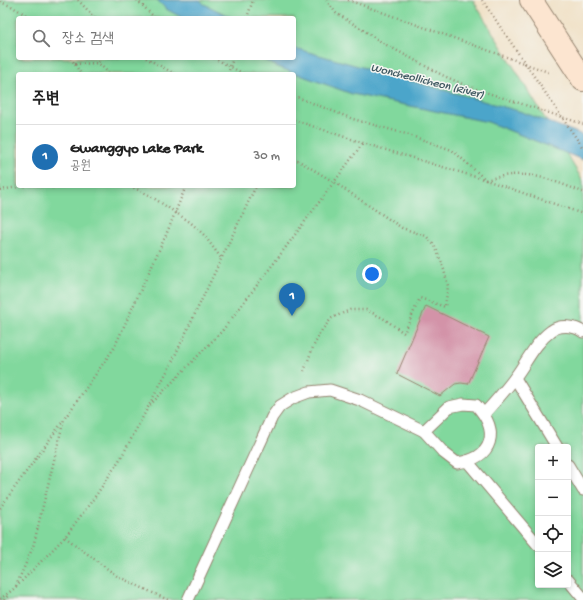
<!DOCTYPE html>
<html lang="ko">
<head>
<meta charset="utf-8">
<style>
  :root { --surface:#fff; --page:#f6f6f6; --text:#222; --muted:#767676; --line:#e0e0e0; --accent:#1f6fb2 }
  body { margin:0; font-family:"Gochi Hand","Poor Story",sans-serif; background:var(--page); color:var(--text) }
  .controls { position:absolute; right:12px; bottom:12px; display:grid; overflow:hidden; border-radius:4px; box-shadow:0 2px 6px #0003 }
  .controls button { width:36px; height:36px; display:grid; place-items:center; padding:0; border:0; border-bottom:1px solid var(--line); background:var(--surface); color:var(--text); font:20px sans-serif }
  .you { position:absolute; left:372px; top:274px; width:14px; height:14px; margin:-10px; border:3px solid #fff; border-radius:50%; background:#1a73e8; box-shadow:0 0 0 6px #1a73e833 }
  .badge { display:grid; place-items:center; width:26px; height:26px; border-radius:50%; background:var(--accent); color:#fff; font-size:13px; font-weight:700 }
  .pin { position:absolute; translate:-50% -33px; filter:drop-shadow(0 1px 2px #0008) }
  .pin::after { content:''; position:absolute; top:21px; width:14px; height:12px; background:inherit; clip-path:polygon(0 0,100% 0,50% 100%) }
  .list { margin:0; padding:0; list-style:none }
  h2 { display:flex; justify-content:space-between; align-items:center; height:52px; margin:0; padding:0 16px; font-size:17px }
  h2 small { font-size:13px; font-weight:400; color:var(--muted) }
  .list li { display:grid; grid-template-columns:26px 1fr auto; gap:12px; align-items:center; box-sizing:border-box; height:64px; padding:0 16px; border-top:1px solid var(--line) }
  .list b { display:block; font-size:15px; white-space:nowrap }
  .list p { margin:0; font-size:13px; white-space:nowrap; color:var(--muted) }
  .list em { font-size:13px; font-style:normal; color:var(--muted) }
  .icon { flex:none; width:22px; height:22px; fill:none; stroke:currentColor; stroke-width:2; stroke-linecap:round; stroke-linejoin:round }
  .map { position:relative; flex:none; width:583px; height:600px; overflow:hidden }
  .search { position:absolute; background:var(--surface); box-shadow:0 2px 6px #0003; left:16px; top:16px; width:280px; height:44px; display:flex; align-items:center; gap:10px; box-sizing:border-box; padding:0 14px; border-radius:4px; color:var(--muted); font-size:15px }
  .panel { position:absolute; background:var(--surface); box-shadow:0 2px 6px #0003; left:16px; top:72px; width:280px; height:116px; border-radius:4px }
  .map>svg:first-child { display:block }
  .green { fill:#81d89d; stroke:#5e815e; fill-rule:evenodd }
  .water { fill:#4ca5ca; stroke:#446874 }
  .building { fill:#d393a8 }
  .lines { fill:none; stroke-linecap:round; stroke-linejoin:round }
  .service-casing { stroke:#968571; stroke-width:13 }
  .secondary-casing { stroke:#968571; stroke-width:24 }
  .path { stroke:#968571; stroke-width:2.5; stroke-dasharray:1 3; stroke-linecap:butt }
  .service { stroke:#fff; stroke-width:11 }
  .secondary { stroke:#fce5d0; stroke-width:22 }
  .path-bridge { stroke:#968571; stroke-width:2.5; stroke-dasharray:1 3; stroke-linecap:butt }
  .labels { text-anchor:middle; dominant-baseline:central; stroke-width:3; stroke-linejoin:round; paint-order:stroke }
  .water-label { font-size:12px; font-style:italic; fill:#425b63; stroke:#f6f6f2 }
</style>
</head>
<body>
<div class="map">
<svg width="583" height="600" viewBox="0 0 583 600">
  <rect width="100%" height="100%" fill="#f6f6f2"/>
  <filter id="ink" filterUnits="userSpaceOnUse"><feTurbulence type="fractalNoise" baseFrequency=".025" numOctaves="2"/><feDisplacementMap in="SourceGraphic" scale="8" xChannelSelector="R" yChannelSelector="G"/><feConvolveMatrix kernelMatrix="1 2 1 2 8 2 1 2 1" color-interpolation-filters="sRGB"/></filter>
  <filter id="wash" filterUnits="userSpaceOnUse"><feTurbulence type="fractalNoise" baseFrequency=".012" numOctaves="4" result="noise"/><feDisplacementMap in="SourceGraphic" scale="16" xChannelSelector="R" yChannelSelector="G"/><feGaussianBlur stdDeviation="0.9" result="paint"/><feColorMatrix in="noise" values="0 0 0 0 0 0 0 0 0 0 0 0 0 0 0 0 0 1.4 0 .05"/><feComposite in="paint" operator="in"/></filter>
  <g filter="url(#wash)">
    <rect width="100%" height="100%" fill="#f0e0c4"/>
    <!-- green -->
    <path class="green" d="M 0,0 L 473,0 L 583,181 L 583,600 L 0,600 ZM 18,18 L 294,18 L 294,58 L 18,58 ZM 18,74 L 294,74 L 294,186 L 18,186 ZM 538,447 L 568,447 L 568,585 L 538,585 Z"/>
    <!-- water -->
    <g class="water">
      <polygon points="157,0 200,0 204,4 233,18 183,18 166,9"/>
      <polygon points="294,48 522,112 583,135 583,160 488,122 352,94 278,67 260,58 294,58"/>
    </g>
    <g id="blocks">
      <!-- building -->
      <polygon class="building" points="426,306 489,337 468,384 461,383 455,384 440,396 397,374"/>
    </g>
  </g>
  <g filter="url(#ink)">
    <use href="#blocks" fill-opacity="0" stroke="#968571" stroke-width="1"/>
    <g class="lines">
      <defs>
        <g id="service">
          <polyline points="515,378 557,447"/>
          <path d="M 463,404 L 476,405 C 500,431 494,458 457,463 L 444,453 L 424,431 L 449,407 Z"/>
          <path d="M 484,414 C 495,402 506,390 516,376 C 527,361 536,342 551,331 C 560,324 575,326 583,332"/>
          <polyline points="467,461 538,545"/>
          <polyline points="568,465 583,490"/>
          <polyline points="568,580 583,598"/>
          <polyline points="188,600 272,417 280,406 293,398 309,392 330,390 360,400 424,431"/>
        </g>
        <polyline id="secondary" points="531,0 583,80"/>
      </defs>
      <!-- service casing -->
      <use href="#service" class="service-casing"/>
      <!-- secondary casing -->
      <use href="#secondary" class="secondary-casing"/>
      <!-- path -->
      <g class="path">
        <polyline points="78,0 95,18"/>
        <polyline points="137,0 155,18"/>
        <polyline points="326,0 336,13 360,28 383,43 442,75 467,86 583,124"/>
        <polyline points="348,0 551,73"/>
        <polyline points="0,2 11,6 31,18"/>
        <polyline points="247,18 253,0"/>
        <polyline points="71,58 81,74"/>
        <polyline points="101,58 98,63 110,74"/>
        <polyline points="146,58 175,74"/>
        <polyline points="214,58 244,74"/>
        <polyline points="75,64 98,63"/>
        <path d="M 294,96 L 353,119 L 406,134 L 452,150 L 486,180 C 527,168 545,178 583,192"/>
        <polyline points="294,120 363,143 486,180 583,214"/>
        <polyline points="294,158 334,182 402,228 426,236 435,246 443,266 448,286 445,307 420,298 404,333 383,318 366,310 350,310 332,318 322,330 313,347 304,371"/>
        <polyline points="130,186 149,195 190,222 204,235 221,258"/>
        <polyline points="0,190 25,186"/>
        <polyline points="150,405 222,331 277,259 363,143"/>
        <polyline points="0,508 63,421"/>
        <polyline points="65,537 117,576 168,600"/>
        <polyline points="16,586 33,547 64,419 70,411"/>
        <polyline points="0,599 15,588 65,537 97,494 122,456 171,364 256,186"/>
        <polyline points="4,600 9,594"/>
      </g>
      <!-- service -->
      <use href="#service" class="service"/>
      <!-- secondary -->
      <use href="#secondary" class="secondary"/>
      <!-- path-bridge -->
      <g class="path-bridge">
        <polyline points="482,0 583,148"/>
        <polyline points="228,74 233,58"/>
        <polyline points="70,411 114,348 166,235 186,186"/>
      </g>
    </g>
  </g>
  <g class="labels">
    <!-- water labels -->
    <g class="water-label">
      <text transform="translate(427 82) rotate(14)">Woncheollicheon (River)</text>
    </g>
  </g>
</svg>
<div class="controls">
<button>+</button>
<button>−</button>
<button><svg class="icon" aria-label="locate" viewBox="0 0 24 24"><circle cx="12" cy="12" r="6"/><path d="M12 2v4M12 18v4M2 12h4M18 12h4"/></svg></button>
<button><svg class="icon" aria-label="layers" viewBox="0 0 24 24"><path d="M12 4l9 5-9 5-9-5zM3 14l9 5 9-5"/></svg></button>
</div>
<div class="you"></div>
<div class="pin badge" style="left:292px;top:316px">1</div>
<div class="search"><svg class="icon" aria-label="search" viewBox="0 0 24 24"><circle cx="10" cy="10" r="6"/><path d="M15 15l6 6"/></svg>장소 검색</div>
<section class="panel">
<h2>주변<small></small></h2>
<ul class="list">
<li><span class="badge">1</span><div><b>Gwanggyo Lake Park</b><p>공원</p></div><em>30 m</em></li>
</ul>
</section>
</div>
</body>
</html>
